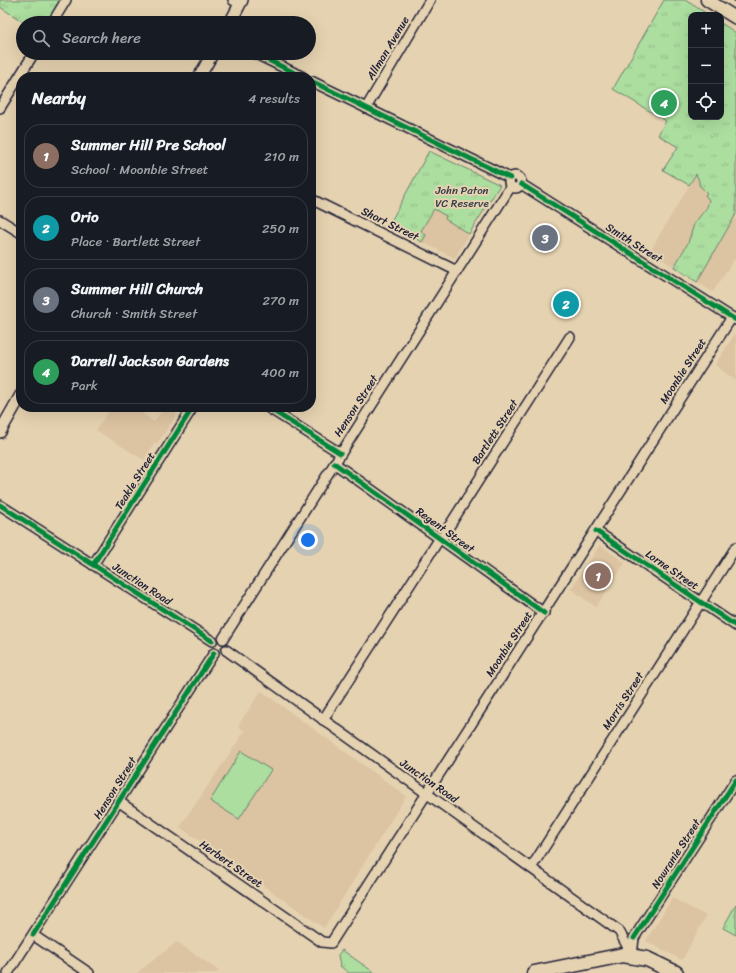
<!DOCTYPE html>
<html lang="en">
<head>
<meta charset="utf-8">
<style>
  :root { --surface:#171b24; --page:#242831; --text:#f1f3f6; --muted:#9ea1a6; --line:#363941; --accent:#9495a2 }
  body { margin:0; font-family:Sriracha,sans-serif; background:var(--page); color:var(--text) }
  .controls { position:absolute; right:12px; top:12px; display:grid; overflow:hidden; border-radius:8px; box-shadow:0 4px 16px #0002 }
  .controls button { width:36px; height:36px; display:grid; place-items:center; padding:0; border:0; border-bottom:1px solid var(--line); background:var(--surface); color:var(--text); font:20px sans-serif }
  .you { position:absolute; left:308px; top:540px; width:14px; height:14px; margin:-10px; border:3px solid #fff; border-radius:50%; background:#1a73e8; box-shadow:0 0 0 6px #1a73e833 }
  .badge { display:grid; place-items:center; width:26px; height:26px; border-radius:50%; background:var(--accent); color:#fff; font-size:13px; font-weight:700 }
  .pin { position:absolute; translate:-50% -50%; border:2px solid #fff; box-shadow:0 1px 4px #0006 }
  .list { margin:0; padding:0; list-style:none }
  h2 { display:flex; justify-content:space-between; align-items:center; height:52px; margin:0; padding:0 16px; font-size:17px }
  h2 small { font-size:13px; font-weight:400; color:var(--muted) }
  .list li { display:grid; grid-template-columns:26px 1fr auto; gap:12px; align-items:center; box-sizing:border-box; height:64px; margin:0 8px 8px; padding:0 8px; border:1px solid var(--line); border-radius:16px }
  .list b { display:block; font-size:15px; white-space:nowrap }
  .list p { margin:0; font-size:13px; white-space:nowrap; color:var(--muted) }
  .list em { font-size:13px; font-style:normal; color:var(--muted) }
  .icon { flex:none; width:22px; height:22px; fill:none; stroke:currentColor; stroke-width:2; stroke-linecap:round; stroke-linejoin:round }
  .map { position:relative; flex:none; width:736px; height:973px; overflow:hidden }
  .search { position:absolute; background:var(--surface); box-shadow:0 4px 16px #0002; left:16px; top:16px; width:300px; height:44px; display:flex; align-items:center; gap:10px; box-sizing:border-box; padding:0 14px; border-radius:22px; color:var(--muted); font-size:15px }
  .panel { position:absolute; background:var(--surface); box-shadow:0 4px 16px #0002; left:16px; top:72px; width:300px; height:340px; border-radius:16px }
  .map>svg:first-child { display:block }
  .built { fill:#dcc3a1 }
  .park { fill:url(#park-tufts); stroke:#67806d }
  .pitch { fill:#acde9f; stroke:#67806d }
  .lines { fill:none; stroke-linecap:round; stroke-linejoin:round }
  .minor-casing { stroke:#22223b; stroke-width:12 }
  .tertiary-casing { stroke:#22223b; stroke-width:14 }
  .secondary-casing { stroke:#22223b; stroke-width:15 }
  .primary-casing { stroke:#22223b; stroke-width:17 }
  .minor { stroke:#e5d2b0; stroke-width:9 }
  .tertiary { stroke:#e5d2b0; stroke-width:11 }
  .secondary { stroke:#e5d2b0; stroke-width:12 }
  .primary { stroke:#e5d2b0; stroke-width:14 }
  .rail { stroke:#22223b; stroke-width:3; stroke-dasharray:6 3; stroke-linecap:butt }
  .cycleway-casing { stroke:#e5d2b0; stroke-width:8 }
  .cycleway { stroke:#00873e; stroke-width:5 }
  .labels { text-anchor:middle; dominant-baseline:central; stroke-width:4; stroke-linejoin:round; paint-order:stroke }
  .street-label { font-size:11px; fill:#22223b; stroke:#e5d2b0 }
  .park-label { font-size:11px; fill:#373e4a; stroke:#e5d2b0 }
</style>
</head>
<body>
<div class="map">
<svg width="736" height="973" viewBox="0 0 736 973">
  <defs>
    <pattern id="park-tufts" width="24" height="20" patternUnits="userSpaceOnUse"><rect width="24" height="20" fill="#acde9f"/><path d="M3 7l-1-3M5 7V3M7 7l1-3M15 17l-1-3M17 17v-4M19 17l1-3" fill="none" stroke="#94be8a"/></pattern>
  </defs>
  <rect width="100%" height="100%" fill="#e5d2b0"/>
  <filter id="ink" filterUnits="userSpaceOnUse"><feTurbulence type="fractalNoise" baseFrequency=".025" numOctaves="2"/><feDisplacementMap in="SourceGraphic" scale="8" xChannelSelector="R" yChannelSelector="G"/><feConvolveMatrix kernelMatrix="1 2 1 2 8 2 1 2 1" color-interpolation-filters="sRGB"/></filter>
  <g filter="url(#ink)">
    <!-- built -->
    <g class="built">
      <polygon points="696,174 699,181 699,185 707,193 709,202 697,219 688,243 674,267 650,251"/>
      <polygon points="434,209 446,216 445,219 469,234 455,258 422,242 426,235 421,232"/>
      <polygon points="736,214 736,260 734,259 713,292 697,282"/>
      <polygon points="735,334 736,334 736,381 715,365"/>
      <polygon points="101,407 135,407 135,408 154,422 164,407 177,414 157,444 155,442 144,460 96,430 108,412"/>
      <polygon points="600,545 625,563 596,607 571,589"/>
      <polygon points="261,691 406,796 324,928 180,827 245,731 238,726"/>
      <polygon points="672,898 706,916 682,960 646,941"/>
      <polygon points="177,942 219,971 217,973 137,973"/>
    </g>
    <!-- park -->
    <g class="park">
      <polygon points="0,0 61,0 47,23 25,23 0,7"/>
      <polygon points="664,0 685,0 709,15 691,15 691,117 721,117 721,23 736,33 736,214 697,282 674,267 688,243 694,224 707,207 709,200 705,195 707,193 699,185 699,181 696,174 689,185 663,170 678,147 658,135 666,121 613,89"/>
      <polygon points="429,151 500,185 469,234 445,219 446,216 434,209 421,231 426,235 422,242 389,225"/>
      <polygon points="736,904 736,935 723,928"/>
      <polygon points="342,950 375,973 349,973 340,966 338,955"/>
    </g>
    <!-- pitch -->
    <polygon class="pitch" points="241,751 271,770 239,819 210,801"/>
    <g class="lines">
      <defs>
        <g id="minor">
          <polyline points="233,0 240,4"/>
          <polyline points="52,23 66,0"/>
          <polyline points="254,53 303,77"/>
          <polyline points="311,81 510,178"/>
          <polyline points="0,108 34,53"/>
          <polyline points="366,108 430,0"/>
          <circle cx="515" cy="182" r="6"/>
          <polyline points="521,184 736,320"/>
          <polyline points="311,199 457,271"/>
          <polyline points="0,220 21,233"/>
          <polyline points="267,407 340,453"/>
          <polyline points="334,463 544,613"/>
          <polyline points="0,505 212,641"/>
          <polyline points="596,531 736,626"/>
          <polyline points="441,539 570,337"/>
          <polyline points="93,565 193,407"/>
          <polyline points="223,639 511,186"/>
          <polyline points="226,650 619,931 632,955"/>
          <polyline points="323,720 440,538"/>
          <polyline points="118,801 322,942 331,943 732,317"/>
          <polyline points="531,868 736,547"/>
          <polyline points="33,935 89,973"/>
          <polyline points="632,955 634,938 736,780"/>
          <polyline points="8,973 214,653"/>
        </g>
        <g id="tertiary">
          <polyline points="230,23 242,0"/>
          <polyline points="199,77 213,53"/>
          <polyline points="0,432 21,395"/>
        </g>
        <polyline id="secondary" points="707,0 736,18"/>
        <polyline id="primary" points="534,973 623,955 647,959 676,973"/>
      </defs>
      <!-- minor casing -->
      <use href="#minor" class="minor-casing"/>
      <!-- tertiary casing -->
      <use href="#tertiary" class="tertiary-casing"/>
      <!-- secondary casing -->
      <use href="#secondary" class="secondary-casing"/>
      <!-- primary casing -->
      <use href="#primary" class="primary-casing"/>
      <!-- minor -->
      <use href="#minor" class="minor"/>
      <!-- tertiary -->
      <use href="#tertiary" class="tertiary"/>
      <!-- secondary -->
      <use href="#secondary" class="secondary"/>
      <!-- primary -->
      <use href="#primary" class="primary"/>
      <!-- rail -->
      <polyline class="rail" points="734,0 736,1"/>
      <defs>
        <g id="cycleway">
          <polyline points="254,53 303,77"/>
          <polyline points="311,81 510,178"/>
          <polyline points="521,184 736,320"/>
          <polyline points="267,407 340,453"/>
          <polyline points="334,463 544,613"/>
          <polyline points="0,505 212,641"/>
          <polyline points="596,531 736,626"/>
          <polyline points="93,565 193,407"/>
          <polyline points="33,935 214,653"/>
          <polyline points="634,938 736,780"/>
        </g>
      </defs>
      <!-- cycleway casing -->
      <use href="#cycleway" class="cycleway-casing"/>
      <!-- cycleway -->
      <use href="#cycleway" class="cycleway"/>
    </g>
  </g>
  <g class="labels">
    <!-- street labels -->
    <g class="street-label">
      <text transform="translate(388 48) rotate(-59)">Allman Avenue</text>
      <text transform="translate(390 224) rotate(26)">Short Street</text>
      <text transform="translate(634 243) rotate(32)">Smith Street</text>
      <text transform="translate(683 371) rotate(-57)">Moonbie Street</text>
      <text transform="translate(356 406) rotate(-57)">Henson Street</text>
      <text transform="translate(495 432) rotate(-57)">Bartlett Street</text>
      <text transform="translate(135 481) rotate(-58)">Teakle Street</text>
      <text transform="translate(445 530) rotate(36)">Regent Street</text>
      <text transform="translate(672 570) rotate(34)">Lorne Street</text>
      <text transform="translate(142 584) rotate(33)">Junction Road</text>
      <text transform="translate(509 644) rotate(-57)">Moonbie Street</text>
      <text transform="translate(623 701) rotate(-57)">Morris Street</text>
      <text transform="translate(429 781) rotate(35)">Junction Road</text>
      <text transform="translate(115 788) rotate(-58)">Henson Street</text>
      <text transform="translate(676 854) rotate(-57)">Nowranie Street</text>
      <text transform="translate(231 864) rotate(35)">Herbert Street</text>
    </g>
    <!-- park labels -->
    <g class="park-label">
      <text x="462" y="190">John Paton<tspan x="462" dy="13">VC Reserve</tspan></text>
    </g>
  </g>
</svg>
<div class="controls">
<button>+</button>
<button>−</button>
<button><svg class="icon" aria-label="locate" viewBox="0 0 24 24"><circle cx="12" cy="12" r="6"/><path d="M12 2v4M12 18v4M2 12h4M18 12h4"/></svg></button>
</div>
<div class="you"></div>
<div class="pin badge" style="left:598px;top:576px;background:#8d6e63">1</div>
<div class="pin badge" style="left:566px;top:304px;background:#0f9aa8">2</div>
<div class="pin badge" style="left:545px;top:238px;background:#6b7280">3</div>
<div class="pin badge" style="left:664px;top:103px;background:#2e9e5b">4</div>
<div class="search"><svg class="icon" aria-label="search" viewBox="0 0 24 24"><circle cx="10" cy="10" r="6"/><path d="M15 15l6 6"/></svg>Search here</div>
<section class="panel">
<h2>Nearby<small>4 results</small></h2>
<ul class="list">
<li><span class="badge" style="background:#8d6e63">1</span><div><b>Summer Hill Pre School</b><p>School · Moonbie Street</p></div><em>210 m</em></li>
<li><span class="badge" style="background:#0f9aa8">2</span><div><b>Orio</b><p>Place · Bartlett Street</p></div><em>250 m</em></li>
<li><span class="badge" style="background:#6b7280">3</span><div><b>Summer Hill Church</b><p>Church · Smith Street</p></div><em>270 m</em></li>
<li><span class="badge" style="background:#2e9e5b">4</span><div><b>Darrell Jackson Gardens</b><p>Park</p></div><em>400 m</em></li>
</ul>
</section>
</div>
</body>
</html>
